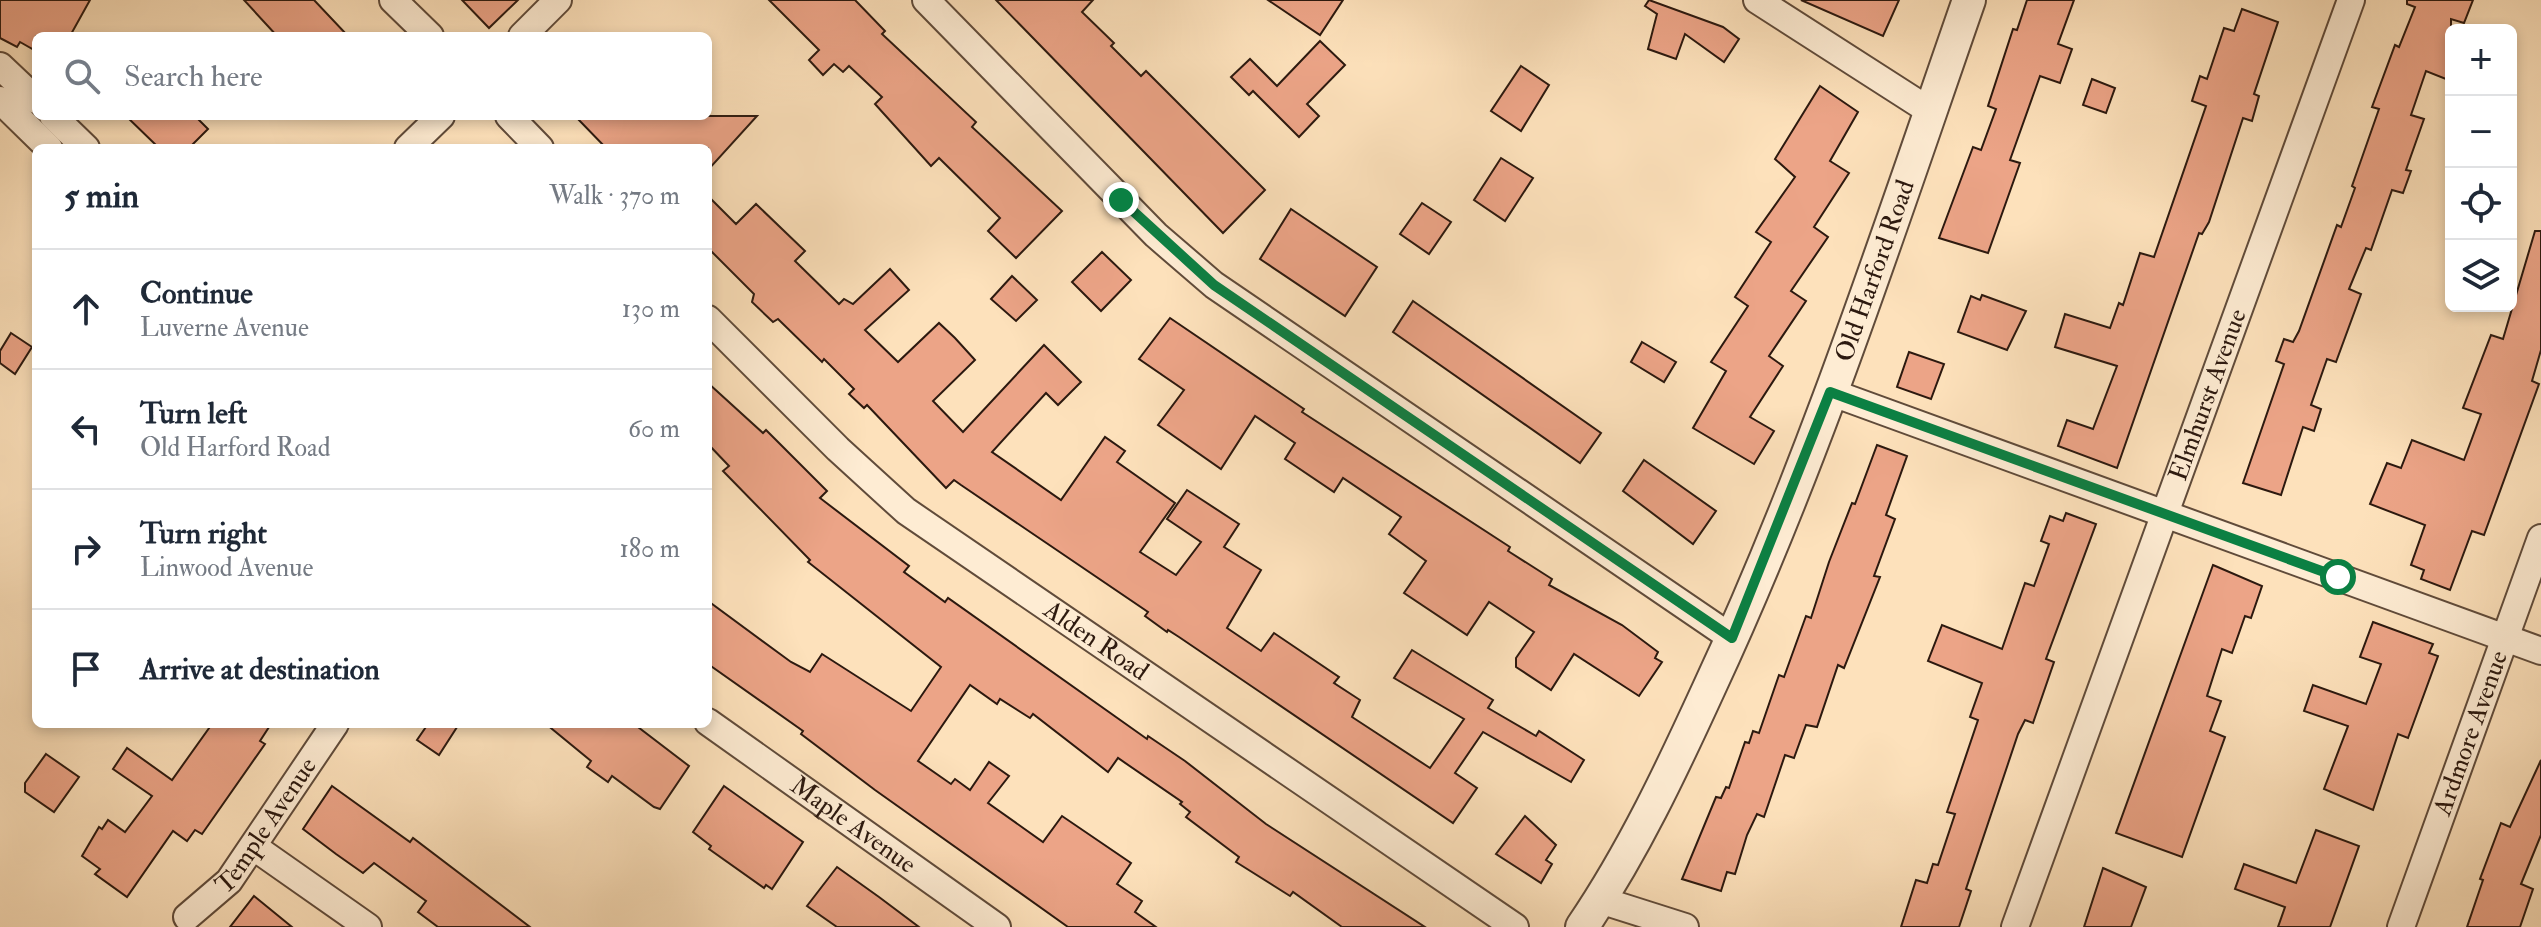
<!DOCTYPE html>
<html lang="en">
<head>
<meta charset="utf-8">
<style>
  :root { --surface:#fff; --page:#f6f6f7; --text:#1f2937; --muted:#747a83; --line:#e0e1e3 }
  body { margin:0; font-family:"IM FELL Double Pica",serif; background:var(--page); color:var(--text) }
  .controls { position:absolute; right:24px; top:24px; display:grid; overflow:hidden; border-radius:12px; box-shadow:0 4px 12px #0003 }
  .controls button { width:72px; height:72px; display:grid; place-items:center; padding:0; border:0; border-bottom:2px solid var(--line); background:var(--surface); color:var(--text); font:40px sans-serif }
  .stop { position:absolute; width:24px; height:24px; margin:-18px; border:6px solid #0b8043; border-radius:50%; background:#fff }
  .stop.end { background:#0b8043; border-color:#fff; box-shadow:0 2px 8px #0008 }
  .list { margin:0; padding:0; list-style:none }
  h2 { display:flex; justify-content:space-between; align-items:center; height:104px; margin:0; padding:0 32px; font-size:34px }
  h2 small { font-size:26px; font-weight:400; color:var(--muted) }
  .list li { display:grid; grid-template-columns:52px 1fr auto; gap:24px; align-items:center; box-sizing:border-box; height:120px; padding:0 32px; border-top:2px solid var(--line) }
  .list b { display:block; font-size:30px; white-space:nowrap }
  .list p { margin:0; font-size:26px; white-space:nowrap; color:var(--muted) }
  .list em { font-size:26px; font-style:normal; color:var(--muted) }
  .icon { flex:none; width:44px; height:44px; fill:none; stroke:currentColor; stroke-width:2; stroke-linecap:round; stroke-linejoin:round }
  .map { position:relative; flex:none; width:2541px; height:927px; overflow:hidden }
  .search { position:absolute; background:var(--surface); box-shadow:0 4px 12px #0003; left:32px; top:32px; width:680px; height:88px; display:flex; align-items:center; gap:20px; box-sizing:border-box; padding:0 28px; border-radius:12px; color:var(--muted); font-size:30px }
  .panel { position:absolute; background:var(--surface); box-shadow:0 4px 12px #0003; left:32px; top:144px; width:680px; height:584px; border-radius:12px }
  .map>svg:first-child { display:block }
  .building { fill:#eca487; stroke:#2c190f; stroke-width:2 }
  .lines { fill:none; stroke-linecap:round; stroke-linejoin:round }
  .minor-casing { stroke:#604b3a; stroke-width:30 }
  .tertiary-casing { stroke:#604b3a; stroke-width:36 }
  .minor { stroke:#feecd3; stroke-width:26 }
  .tertiary { stroke:#feecd3; stroke-width:32 }
  .route { stroke:#0b8043; stroke-width:10 }
  .labels { text-anchor:middle; dominant-baseline:central; stroke-width:8; stroke-linejoin:round; paint-order:stroke }
  .street-label { font-size:26px; fill:#2c190f; stroke:#feecd3 }
</style>
</head>
<body>
<div class="map">
<svg width="2541" height="927" viewBox="0 0 2541 927">
  <rect width="100%" height="100%" fill="#fde1bb"/>
  <filter id="stains"><feTurbulence type="fractalNoise" baseFrequency=".0025" numOctaves="4"/><feColorMatrix values="0 0 0 0 .2 0 0 0 0 .09 0 0 0 0 .02 0 0 0 .5 -.17"/></filter>
  <radialGradient id="worn" r=".72"><stop offset=".6" stop-color="#630" stop-opacity="0"/><stop offset="1" stop-color="#630" stop-opacity=".3"/></radialGradient>
  <!-- building -->
  <g class="building">
    <polygon points="0,0 90,0 70,36 36,36 36,51 20,42 17,47 0,38"/>
    <polygon points="244,0 314,0 348,36 277,36"/>
    <polygon points="462,0 518,0 489,28"/>
    <polygon points="769,0 855,0 885,31 882,34 976,122 972,127 1062,211 1016,258 988,231 1000,218 939,158 931,166 875,104 882,97 849,66 843,72 834,64 823,75 809,60 819,50"/>
    <polygon points="996,0 1093,0 1082,12 1114,43 1111,46 1141,76 1146,71 1265,190 1223,233"/>
    <polygon points="1268,0 1343,0 1320,35"/>
    <polygon points="1649,0 1723,27 1739,39 1724,62 1685,34 1676,59 1648,49 1657,14 1645,6"/>
    <polygon points="1801,0 1899,0 1883,36"/>
    <polygon points="2027,0 2074,0 2058,44 2072,49 2060,83 2040,76 2010,160 2020,163 1988,253 1939,238 1973,147 1981,150 1996,109 1988,106 2013,29 2017,30"/>
    <polygon points="2407,0 2473,0 2464,23 2451,19 2451,81 2426,71 2411,115 2424,119 2406,170 2411,171 2403,193 2392,190 2371,250 2366,248 2349,289 2361,294 2336,362 2327,359 2311,405 2321,409 2314,431 2303,427 2281,495 2243,483 2284,364 2276,361 2284,339 2293,342 2299,331 2337,225 2341,227 2355,188 2352,186 2379,109 2372,107 2395,45 2399,47 2415,7 2407,4"/>
    <polygon points="2242,9 2278,22 2254,94 2259,96 2252,121 2243,118 2209,222 2202,234 2199,233 2117,468 2058,446 2067,420 2093,429 2117,366 2055,347 2065,314 2110,328 2119,303 2123,305 2140,253 2154,257 2206,106 2192,101 2200,76 2207,79 2224,28 2234,31"/>
    <polygon points="1320,41 1345,65 1307,104 1319,116 1299,137 1253,91 1249,95 1231,77 1250,59 1277,86"/>
    <polygon points="1521,66 1549,85 1521,131 1491,111"/>
    <polygon points="2092,79 2115,88 2106,113 2083,105"/>
    <polygon points="1820,86 1858,112 1830,161 1849,173 1814,227 1828,237 1791,291 1806,301 1769,356 1783,366 1750,417 1774,431 1754,464 1693,428 1726,371 1711,362 1748,306 1735,297 1771,242 1756,232 1795,177 1775,159"/>
    <polygon points="126,116 195,116 208,129 189,148 159,148"/>
    <polygon points="575,116 757,116 708,170 708,148 606,148"/>
    <polygon points="1501,158 1533,178 1505,221 1474,200"/>
    <polygon points="708,196 736,224 756,204 805,251 795,261 839,304 844,299 853,304 890,269 909,290 865,330 898,362 939,323 955,338 975,360 933,401 963,432 1044,345 1081,382 1058,405 1046,393 992,452 1061,500 1105,437 1125,451 1117,462 1175,503 1140,552 1176,575 1201,542 1167,519 1187,490 1239,524 1224,547 1261,570 1227,628 1261,651 1274,633 1339,677 1334,683 1360,700 1352,717 1430,768 1464,719 1394,678 1412,650 1493,700 1488,708 1536,736 1539,731 1584,760 1571,782 1483,732 1455,773 1477,788 1453,823 1179,637 1168,630 1167,632 1145,616 1148,612 961,485 954,480 946,488 867,405 864,408 849,394 854,389 824,359 822,362 778,319 773,322 752,302 754,294 708,248"/>
    <polygon points="1422,203 1451,222 1429,254 1400,234"/>
    <polygon points="1291,209 1377,267 1345,316 1260,259"/>
    <polygon points="2535,231 2541,231 2541,350 2532,381 2539,384 2484,535 2472,531 2450,590 2421,579 2424,570 2411,565 2425,525 2370,504 2387,463 2401,468 2412,440 2464,460 2481,414 2463,408 2491,335 2503,339"/>
    <polygon points="1102,252 1131,280 1101,311 1072,282"/>
    <polygon points="1012,276 1037,300 1016,321 991,299"/>
    <polygon points="1982,295 2026,311 2007,350 1958,332 1971,296 1980,300"/>
    <polygon points="1413,301 1601,433 1580,463 1393,332"/>
    <polygon points="1170,318 1304,409 1302,412 1510,547 1508,551 1552,579 1549,585 1622,625 1658,652 1655,658 1662,662 1639,696 1574,654 1551,690 1516,667 1516,658 1534,632 1489,602 1467,635 1404,593 1426,561 1389,534 1401,517 1343,478 1334,492 1285,459 1295,443 1255,416 1221,469 1158,425 1184,390 1139,359"/>
    <polygon points="11,333 32,347 15,374 0,363 0,351"/>
    <polygon points="1642,342 1676,362 1664,382 1631,362"/>
    <polygon points="1909,352 1944,364 1931,399 1897,387"/>
    <polygon points="708,383 763,433 766,430 827,491 820,498 909,566 904,572 945,602 948,598 1147,739 1148,736 1185,761 1266,824 1425,927 1342,927 1293,892 1290,896 1236,862 1239,857 1186,817 1190,812 1180,804 1182,802 1118,758 1108,772 1033,714 1030,718 1000,699 997,704 970,685 918,761 951,784 955,779 970,790 989,762 1009,776 988,803 1043,842 1062,816 1131,863 1117,884 1142,901 1135,912 1156,927 1068,927 875,790 801,734 803,731 708,664 708,601 791,662 810,672 822,654 911,711 941,667 808,562 810,560 723,471 729,466 708,444"/>
    <polygon points="1877,445 1907,456 1886,515 1895,519 1874,576 1880,577 1844,668 1838,665 1817,727 1806,725 1794,758 1785,755 1764,817 1757,814 1747,835 1735,874 1727,872 1721,891 1682,879 1716,797 1721,798 1726,787 1729,788 1745,742 1749,743 1753,731 1759,733 1779,675 1784,677 1806,616 1811,618 1829,562 1852,503 1855,504"/>
    <polygon points="1644,460 1716,511 1693,544 1623,491"/>
    <polygon points="2066,513 2096,524 2046,659 2054,662 2033,723 2025,720 2018,734 1966,889 1971,891 1959,927 1901,927 1916,880 1927,883 1933,864 1938,865 1955,814 1947,812 1978,720 1970,717 1982,683 1928,661 1942,625 2002,649 2025,583 2034,586 2049,544 2041,541 2050,516 2063,521"/>
    <polygon points="2213,565 2262,586 2251,618 2245,616 2232,653 2222,649 2207,696 2221,701 2210,731 2225,737 2182,857 2116,833"/>
    <polygon points="2373,622 2433,644 2429,653 2438,656 2408,738 2398,734 2373,810 2324,789 2348,726 2304,711 2313,685 2366,704 2381,664 2360,657"/>
    <polygon points="212,724 271,724 260,741 265,744 202,834 195,830 187,841 173,831 127,897 95,874 100,869 82,856 99,827 102,829 108,820 125,832 152,796 113,769 127,748 172,780"/>
    <polygon points="428,724 459,724 439,755 417,740"/>
    <polygon points="546,724 634,724 689,766 660,809 654,807 612,776 608,782 587,767 591,761"/>
    <polygon points="46,754 79,777 54,812 25,792 25,783"/>
    <polygon points="2541,760 2541,835 2521,884 2533,889 2520,927 2467,927 2483,880 2480,879 2501,823 2510,827"/>
    <polygon points="332,786 410,842 413,838 530,927 438,927 418,912 426,901 374,863 363,873 336,854 303,829"/>
    <polygon points="724,786 803,842 772,889 766,885 764,888 709,849 711,846 693,832"/>
    <polygon points="1525,816 1556,845 1546,860 1552,864 1541,883 1496,854"/>
    <polygon points="2316,830 2359,846 2330,927 2278,927 2285,907 2235,889 2244,864 2296,883"/>
    <polygon points="837,867 879,897 919,927 837,927 807,906"/>
    <polygon points="2103,868 2146,887 2131,927 2084,927"/>
    <polygon points="254,896 292,927 230,927"/>
  </g>
  <g class="lines">
    <defs>
      <g id="minor">
        <polyline points="393,0 430,36"/>
        <polyline points="926,0 1156,235 1214,285 1732,638"/>
        <polyline points="1757,0 1930,111"/>
        <polyline points="522,36 558,0"/>
        <polyline points="0,66 36,100"/>
        <polyline points="0,100 49,148"/>
        <polyline points="53,116 86,148"/>
        <polyline points="509,116 540,148"/>
        <polyline points="408,148 441,116"/>
        <path id="s1" d="M 708,319 L 838,449 L 906,511 L 1515,927"/>
        <polyline points="1830,392 2541,651"/>
        <path id="s2" d="M 708,722 L 997,927"/>
        <polyline points="254,847 368,927"/>
        <polyline points="1600,900 1685,927"/>
        <path id="s3" d="M 187,917 L 229,881 L 335,724"/>
        <path id="s4" d="M 2015,927 L 2351,0"/>
        <path id="s5" d="M 2401,927 L 2541,538"/>
      </g>
      <g id="tertiary">
        <path id="s6" d="M 1582,927 C 1633,852 1672,769 1710,686 C 1813,465 1889,230 1969,0"/>
      </g>
    </defs>
    <!-- minor casing -->
    <use href="#minor" class="minor-casing"/>
    <!-- tertiary casing -->
    <use href="#tertiary" class="tertiary-casing"/>
    <!-- minor -->
    <use href="#minor" class="minor"/>
    <!-- tertiary -->
    <use href="#tertiary" class="tertiary"/>
  </g>
  <g class="lines">
    <!-- route -->
    <polyline class="route" points="1121,200 1214,285 1732,638 1830,392 2338,577"/>
  </g>
  <g class="labels">
    <!-- street labels -->
    <g class="street-label">
      <text stroke="none"><textPath href="#s6" startOffset="720">Old Harford Road</textPath></text>
      <text stroke="none"><textPath href="#s4" startOffset="566">Elmhurst Avenue</textPath></text>
      <text stroke="none"><textPath href="#s1" startOffset="506">Alden Road</textPath></text>
      <text stroke="none"><textPath href="#s5" startOffset="206">Ardmore Avenue</textPath></text>
      <text stroke="none"><textPath href="#s3" startOffset="122">Temple Avenue</textPath></text>
      <text stroke="none"><textPath href="#s2" startOffset="178">Maple Avenue</textPath></text>
    </g>
  </g>
  <rect width="100%" height="100%" filter="url(#stains)"/>
  <rect width="100%" height="100%" fill="url(#worn)"/>
</svg>
<div class="controls">
<button>+</button>
<button>−</button>
<button><svg class="icon" aria-label="locate" viewBox="0 0 24 24"><circle cx="12" cy="12" r="6"/><path d="M12 2v4M12 18v4M2 12h4M18 12h4"/></svg></button>
<button><svg class="icon" aria-label="layers" viewBox="0 0 24 24"><path d="M12 4l9 5-9 5-9-5zM3 14l9 5 9-5"/></svg></button>
</div>
<div class="stop" style="left:2338px;top:577px"></div>
<div class="stop end" style="left:1121px;top:200px"></div>
<div class="search"><svg class="icon" aria-label="search" viewBox="0 0 24 24"><circle cx="10" cy="10" r="6"/><path d="M15 15l6 6"/></svg>Search here</div>
<section class="panel">
<h2>5 min<small>Walk · 370 m</small></h2>
<ul class="list">
<li><svg class="icon" aria-label="ahead" viewBox="0 0 24 24"><path d="M12 20V5M6 11l6-6 6 6"/></svg><div><b>Continue</b><p>Luverne Avenue</p></div><em>130 m</em></li>
<li><svg class="icon" aria-label="left" viewBox="0 0 24 24"><path d="M17 20v-9H6M10 6l-5 5 5 5"/></svg><div><b>Turn left</b><p>Old Harford Road</p></div><em>60 m</em></li>
<li><svg class="icon" aria-label="right" viewBox="0 0 24 24"><path d="M7 20v-9h11M14 6l5 5-5 5"/></svg><div><b>Turn right</b><p>Linwood Avenue</p></div><em>180 m</em></li>
<li><svg class="icon" aria-label="arrive" viewBox="0 0 24 24"><path d="M6 21V4h12l-3 4 3 4H6"/></svg><div><b>Arrive at destination</b></div></li>
</ul>
</section>
</div>
</body>
</html>
